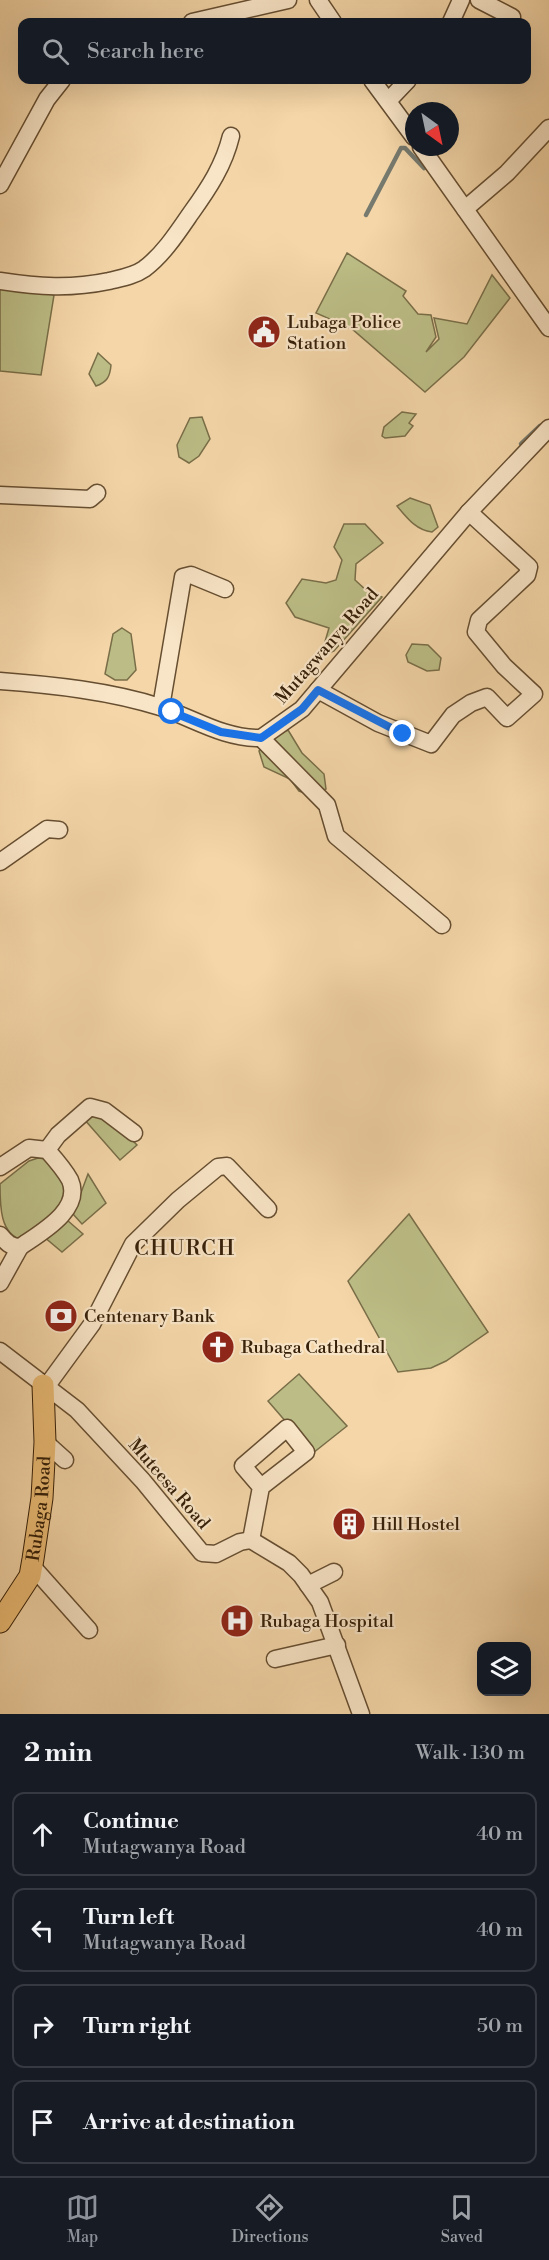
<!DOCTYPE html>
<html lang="en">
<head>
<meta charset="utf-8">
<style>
  :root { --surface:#171b24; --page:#20242c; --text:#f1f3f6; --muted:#9ea1a6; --line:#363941; --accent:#8c9099 }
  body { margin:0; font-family:"Libre Bodoni",serif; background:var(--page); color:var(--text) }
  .controls { position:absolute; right:18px; bottom:18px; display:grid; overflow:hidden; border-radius:12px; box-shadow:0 6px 24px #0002 }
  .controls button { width:54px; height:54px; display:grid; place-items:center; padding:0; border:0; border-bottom:2px solid var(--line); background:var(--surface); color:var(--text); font:30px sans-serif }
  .compass { position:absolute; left:405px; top:102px; width:54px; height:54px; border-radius:50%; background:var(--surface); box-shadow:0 6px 24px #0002; rotate:147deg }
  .stop { position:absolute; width:18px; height:18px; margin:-14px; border:4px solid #1a73e8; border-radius:50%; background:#fff }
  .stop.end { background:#1a73e8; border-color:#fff; box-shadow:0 2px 6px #0008 }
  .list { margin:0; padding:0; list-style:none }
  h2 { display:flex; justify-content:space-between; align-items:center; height:78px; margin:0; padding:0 24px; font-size:26px }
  h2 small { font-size:20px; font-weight:400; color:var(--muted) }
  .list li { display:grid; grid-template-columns:39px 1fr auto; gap:18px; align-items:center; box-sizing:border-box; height:84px; margin:0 12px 12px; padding:0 12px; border:2px solid var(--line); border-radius:12px }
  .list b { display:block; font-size:22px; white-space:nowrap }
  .list p { margin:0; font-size:20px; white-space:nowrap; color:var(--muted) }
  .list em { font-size:20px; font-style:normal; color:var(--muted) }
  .icon { flex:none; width:33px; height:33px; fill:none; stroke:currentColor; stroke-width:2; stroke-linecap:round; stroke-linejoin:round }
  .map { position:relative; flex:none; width:549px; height:1714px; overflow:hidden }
  .search { position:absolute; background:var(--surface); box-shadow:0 6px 24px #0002; left:18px; right:18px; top:18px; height:66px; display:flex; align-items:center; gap:15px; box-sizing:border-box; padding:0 21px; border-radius:12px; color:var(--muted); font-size:22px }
  .sheet { height:462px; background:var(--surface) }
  nav { display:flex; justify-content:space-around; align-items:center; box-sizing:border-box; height:84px; border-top:2px solid var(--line); background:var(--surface); font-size:16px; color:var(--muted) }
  nav a { display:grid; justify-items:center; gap:3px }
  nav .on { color:var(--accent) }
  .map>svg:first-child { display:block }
  .green { fill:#bcbd86; stroke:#796e48; stroke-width:1.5 }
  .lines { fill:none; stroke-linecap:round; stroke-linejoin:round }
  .stream { stroke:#767a6f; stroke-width:4.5 }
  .minor-casing { stroke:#664e31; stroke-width:19 }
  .major-casing { stroke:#362009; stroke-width:23 }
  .minor { stroke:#f8e4c6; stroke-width:16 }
  .major { stroke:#eabb74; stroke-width:21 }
  .route { stroke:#1a73e8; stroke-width:8 }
  .labels { text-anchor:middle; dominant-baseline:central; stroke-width:4.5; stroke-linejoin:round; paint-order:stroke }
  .poi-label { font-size:18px; fill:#362009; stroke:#f8e4c6; text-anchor:start }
  .street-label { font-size:18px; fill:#362009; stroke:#f8e4c6 }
  .quarter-label { font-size:21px; letter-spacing:1.5px; fill:#362009; stroke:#f8e4c6 }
</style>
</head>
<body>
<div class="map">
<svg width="549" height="1714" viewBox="0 0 549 1714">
  <rect width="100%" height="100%" fill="#f4d6a8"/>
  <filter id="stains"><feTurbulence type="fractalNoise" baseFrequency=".00333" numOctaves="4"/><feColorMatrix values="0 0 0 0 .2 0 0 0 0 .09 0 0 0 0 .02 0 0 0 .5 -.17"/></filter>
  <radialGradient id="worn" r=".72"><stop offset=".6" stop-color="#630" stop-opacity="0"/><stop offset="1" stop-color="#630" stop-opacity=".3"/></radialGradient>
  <!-- green -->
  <g class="green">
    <polygon points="347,253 406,291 403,296 418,314 431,315 436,337 426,352 439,339 434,318 467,324 492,275 510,298 464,357 425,392 352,329 316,313"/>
    <polygon points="0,286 54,295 41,375 0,371"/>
    <path d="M 98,353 L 111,365 C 110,377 107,382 96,386 L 89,374 Z"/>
    <polygon points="402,412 416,414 409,423 413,426 405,436 385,438 382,436 384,427"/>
    <polygon points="202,417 210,439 199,456 189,463 179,457 177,445 190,418"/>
    <path d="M 410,498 L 430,505 L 438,527 L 432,532 C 416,530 407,518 397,506 Z"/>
    <polygon points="344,524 365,524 383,543 356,564 355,580 366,590 382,597 334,651 327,654 324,645 329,628 295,617 286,603 302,579 326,583 336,580 342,560 334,547"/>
    <polygon points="122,628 131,634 136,670 127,680 115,680 105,674 113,634"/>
    <polygon points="412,644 428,645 441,658 439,670 427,671 408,662 406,655"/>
    <polygon points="288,730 302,753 324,774 326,789 313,796 299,791 290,779 264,767 259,751 276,735"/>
    <polygon points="99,1114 119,1127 137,1145 120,1160 84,1119"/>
    <path d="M 38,1158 L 46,1159 L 69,1188 L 58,1212 L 22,1240 C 0,1234 0,1206 0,1184 L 29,1161 Z"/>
    <polygon points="88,1174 106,1203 82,1224 73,1214"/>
    <polygon points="409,1214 488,1332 446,1361 431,1368 398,1372 348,1281"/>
    <polygon points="67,1220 83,1234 62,1252 43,1236"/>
    <polygon points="299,1374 347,1426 313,1453 268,1401"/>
  </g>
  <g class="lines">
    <!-- stream -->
    <g class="stream">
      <polyline points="366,215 401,148 405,148 424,168"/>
      <polyline points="521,444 540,426"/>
    </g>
    <defs>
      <g id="minor">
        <polyline points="318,0 333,22"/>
        <polyline points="479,0 512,17"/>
        <polyline points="192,22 288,0"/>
        <polyline points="451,22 461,0"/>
        <polyline points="372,80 414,137"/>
        <polyline points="388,101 408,80"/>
        <polyline points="421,147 549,328"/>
        <polyline points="0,185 47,99 62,80"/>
        <polyline points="465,209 507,173 549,128"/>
        <path d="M 0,281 C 39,287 71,289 109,281 C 121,278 134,276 144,269 C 163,255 178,232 191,213 C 209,188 224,165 231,136"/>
        <polyline points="0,495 90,499 97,493"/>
        <path d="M 0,681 C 53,685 110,691 160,707 C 193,718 224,739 261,738 L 302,709 L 469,512 L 549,428"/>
        <polyline points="318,690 378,723 431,744 453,715 471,703 487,697 507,718 534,694 504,666 476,632 479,620 527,575 529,567 469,512"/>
        <polyline points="161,707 183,577 191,575 225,589"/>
        <polyline points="261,738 327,805 336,836 442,925"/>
        <polyline points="0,862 47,829 59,830"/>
        <polyline points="47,1150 58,1135 90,1107 105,1111 134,1133"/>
        <path d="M 0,1167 L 29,1148 L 47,1150 C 55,1159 64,1169 70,1180 C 83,1210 40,1233 20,1247 C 10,1247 6,1242 0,1235"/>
        <polyline points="0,1283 20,1247"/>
        <polyline points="0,1351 77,1410 143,1481 202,1553 216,1554 240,1542 251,1540 289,1563 301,1575 320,1602 361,1714"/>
        <polyline points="46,1387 92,1324 133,1244 178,1200 218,1167 227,1166 268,1209"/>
        <polyline points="45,1442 65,1460"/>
        <polyline points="251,1540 261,1487 306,1452 287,1428 243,1466 261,1487"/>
        <polyline points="32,1566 89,1630"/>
        <polyline points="308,1585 334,1572"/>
        <polyline points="275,1659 337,1645"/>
      </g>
      <g id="major">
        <path id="s1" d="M 0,1622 L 30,1576 L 33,1559 L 42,1498 L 45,1442 L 43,1385"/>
      </g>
    </defs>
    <!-- minor casing -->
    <use href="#minor" class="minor-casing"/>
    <!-- major casing -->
    <use href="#major" class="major-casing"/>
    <!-- minor -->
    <use href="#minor" class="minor"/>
    <!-- major -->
    <use href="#major" class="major"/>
  </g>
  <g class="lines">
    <!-- route -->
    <polyline class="route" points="172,712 221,732 261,738 302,709 318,690 403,734"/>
  </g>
  <!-- icons -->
  <defs>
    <symbol id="civic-disc" viewBox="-11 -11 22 22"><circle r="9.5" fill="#8f2418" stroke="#f8e4c6"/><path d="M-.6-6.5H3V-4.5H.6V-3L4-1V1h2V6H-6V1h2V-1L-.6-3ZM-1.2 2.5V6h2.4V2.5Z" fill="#fff"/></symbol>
    <symbol id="bank-disc" viewBox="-11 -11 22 22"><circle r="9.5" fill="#8f2418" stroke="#f8e4c6"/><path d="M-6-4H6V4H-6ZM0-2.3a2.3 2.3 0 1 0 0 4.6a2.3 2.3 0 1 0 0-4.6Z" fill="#fff"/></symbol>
    <symbol id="church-disc" viewBox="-11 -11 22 22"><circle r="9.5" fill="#8f2418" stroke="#f8e4c6"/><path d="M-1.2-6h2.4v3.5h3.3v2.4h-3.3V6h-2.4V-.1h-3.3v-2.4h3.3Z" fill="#fff"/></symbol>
    <symbol id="building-disc" viewBox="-11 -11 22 22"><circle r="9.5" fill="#8f2418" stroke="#f8e4c6"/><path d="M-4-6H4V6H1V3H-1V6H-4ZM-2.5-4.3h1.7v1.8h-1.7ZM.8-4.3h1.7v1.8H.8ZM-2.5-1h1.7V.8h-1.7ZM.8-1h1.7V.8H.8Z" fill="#fff"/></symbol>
    <symbol id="hospital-disc" viewBox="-11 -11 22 22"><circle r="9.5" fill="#8f2418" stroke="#f8e4c6"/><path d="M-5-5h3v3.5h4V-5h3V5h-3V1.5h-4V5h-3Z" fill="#fff"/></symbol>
  </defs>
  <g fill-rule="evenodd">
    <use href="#civic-disc" x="245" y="313" width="38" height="38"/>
    <use href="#bank-disc" x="42" y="1297" width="38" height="38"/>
    <use href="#church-disc" x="199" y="1328" width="38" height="38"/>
    <use href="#building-disc" x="330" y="1505" width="38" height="38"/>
    <use href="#hospital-disc" x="218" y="1602" width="38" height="38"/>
  </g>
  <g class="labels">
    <!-- poi labels -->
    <g class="poi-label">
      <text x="287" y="322">Lubaga Police<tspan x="287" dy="21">Station</tspan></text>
      <text x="84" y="1316">Centenary Bank</text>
      <text x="241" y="1347">Rubaga Cathedral</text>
      <text x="372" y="1524">Hill Hostel</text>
      <text x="260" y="1621">Rubaga Hospital</text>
    </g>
    <!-- street labels -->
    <g class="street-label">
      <text transform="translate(327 646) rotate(-49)">Mutagwanya Road</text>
      <text transform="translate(169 1484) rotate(49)">Muteesa Road</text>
      <text stroke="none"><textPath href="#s1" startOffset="123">Rubaga Road</textPath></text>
    </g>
    <!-- quarter labels -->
    <g class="quarter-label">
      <text x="185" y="1249">CHURCH</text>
    </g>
  </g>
  <rect width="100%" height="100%" filter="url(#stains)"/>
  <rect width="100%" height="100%" fill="url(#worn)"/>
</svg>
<div class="controls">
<button><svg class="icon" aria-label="layers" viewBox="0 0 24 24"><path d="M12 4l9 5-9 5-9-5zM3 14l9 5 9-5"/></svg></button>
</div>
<svg class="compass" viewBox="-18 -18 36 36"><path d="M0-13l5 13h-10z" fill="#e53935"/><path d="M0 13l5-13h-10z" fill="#9ea1a6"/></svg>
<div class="stop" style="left:172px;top:712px"></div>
<div class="stop end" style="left:403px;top:734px"></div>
<div class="search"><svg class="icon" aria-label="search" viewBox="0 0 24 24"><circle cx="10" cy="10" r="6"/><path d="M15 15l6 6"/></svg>Search here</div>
</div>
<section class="sheet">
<h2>2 min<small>Walk · 130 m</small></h2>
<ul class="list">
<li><svg class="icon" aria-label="ahead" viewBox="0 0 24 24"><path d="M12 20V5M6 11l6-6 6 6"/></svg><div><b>Continue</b><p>Mutagwanya Road</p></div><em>40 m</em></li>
<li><svg class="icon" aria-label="left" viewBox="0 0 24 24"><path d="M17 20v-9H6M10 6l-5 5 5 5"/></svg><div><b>Turn left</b><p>Mutagwanya Road</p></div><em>40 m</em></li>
<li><svg class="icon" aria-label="right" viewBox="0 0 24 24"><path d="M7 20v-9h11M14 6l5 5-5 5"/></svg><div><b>Turn right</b></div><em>50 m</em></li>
<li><svg class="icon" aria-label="arrive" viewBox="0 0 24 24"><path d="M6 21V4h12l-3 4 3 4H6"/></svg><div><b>Arrive at destination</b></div></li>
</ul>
</section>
<nav>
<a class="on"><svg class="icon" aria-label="map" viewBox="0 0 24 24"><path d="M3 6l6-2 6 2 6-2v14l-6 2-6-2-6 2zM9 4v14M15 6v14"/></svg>Map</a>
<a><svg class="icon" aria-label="directions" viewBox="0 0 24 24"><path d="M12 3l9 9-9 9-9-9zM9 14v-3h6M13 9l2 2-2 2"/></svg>Directions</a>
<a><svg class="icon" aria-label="saved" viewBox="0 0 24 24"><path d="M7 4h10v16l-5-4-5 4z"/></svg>Saved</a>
</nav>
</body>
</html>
